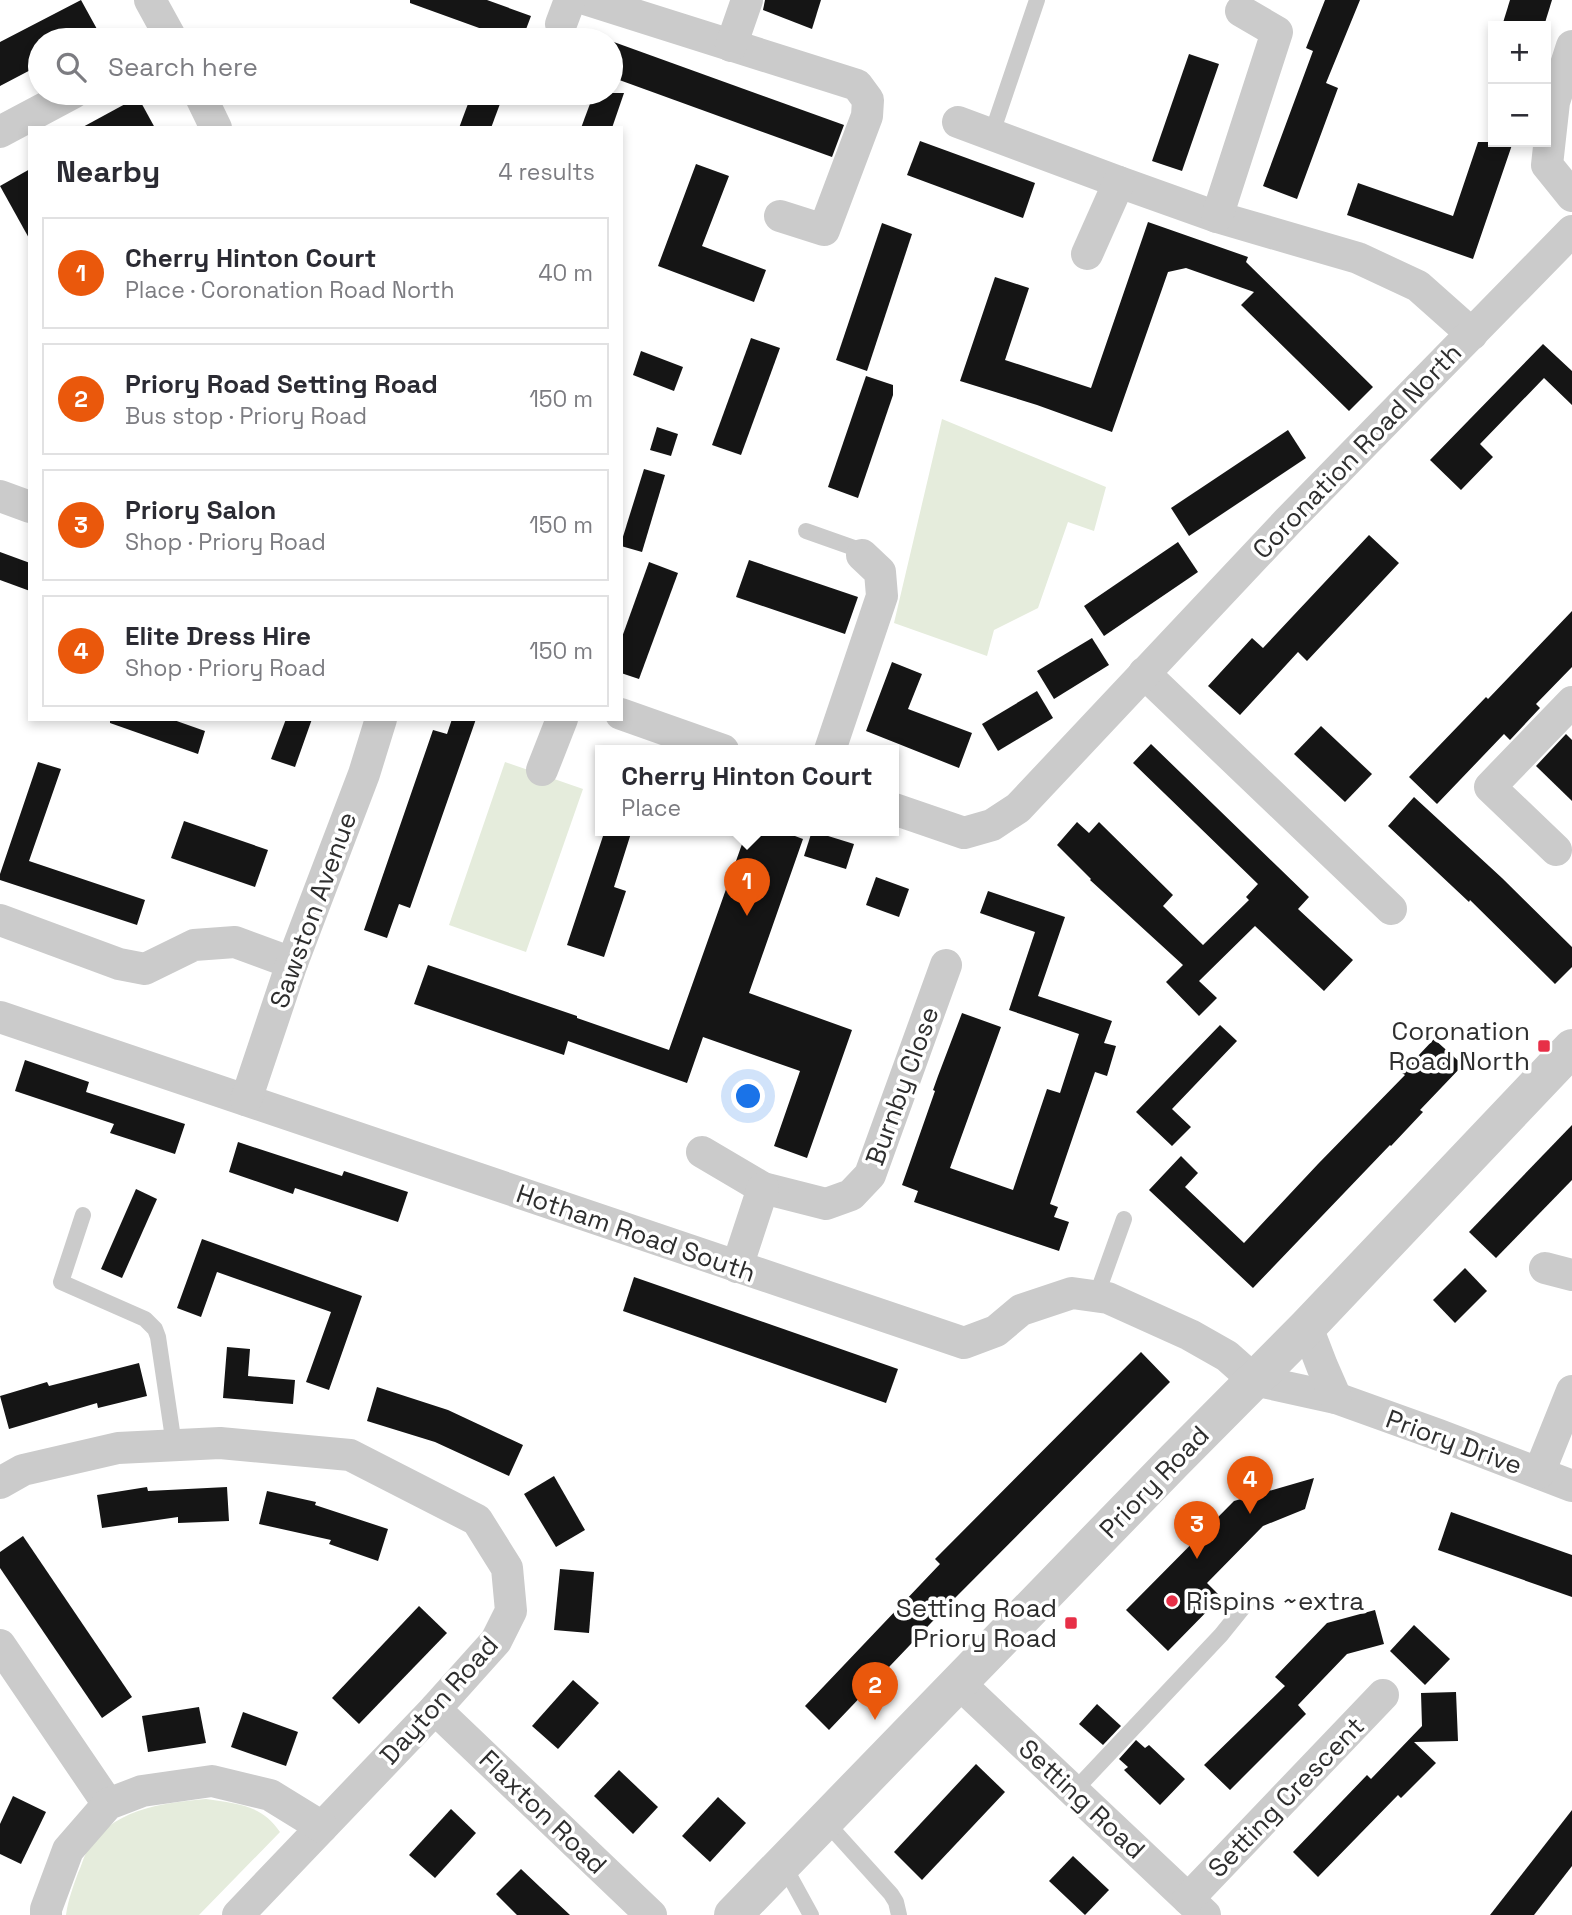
<!DOCTYPE html>
<html lang="en">
<head>
<meta charset="utf-8">
<style>
  :root { --surface:#fff; --page:#f7f7f7; --text:#2b2b33; --muted:#7c7c81; --line:#e1e1e2; --accent:#ea580c }
  body { margin:0; font-family:"Space Grotesk",sans-serif; background:var(--page); color:var(--text) }
  .controls { position:absolute; right:21px; top:21px; display:grid; overflow:hidden; border-radius:0px; box-shadow:0 4px 10px #0003 }
  .controls button { width:63px; height:63px; display:grid; place-items:center; padding:0; border:0; border-bottom:2px solid var(--line); background:var(--surface); color:var(--text); font:35px sans-serif }
  .you { position:absolute; left:749px; top:1097px; width:24px; height:24px; margin:-18px; border:5px solid #fff; border-radius:50%; background:#1a73e8; box-shadow:0 0 0 10px #1a73e833 }
  .badge { display:grid; place-items:center; width:46px; height:46px; border-radius:50%; background:var(--accent); color:#fff; font-size:23px; font-weight:700 }
  .pin { position:absolute; translate:-50% -58px; filter:drop-shadow(0 2px 4px #0008) }
  .pin::after { content:''; position:absolute; top:37px; width:24px; height:21px; background:inherit; clip-path:polygon(0 0,100% 0,50% 100%) }
  .popup { position:absolute; left:595px; top:745px; width:304px; height:91px; box-sizing:border-box; display:grid; place-content:center; border-radius:0px; background:var(--surface); filter:drop-shadow(0 2px 5px #0005); font-size:23px; white-space:nowrap; color:var(--muted) }
  .popup b { font-size:26px; color:var(--text) }
  .popup::after { content:''; position:absolute; left:50%; top:100%; margin-left:-14px; border:14px solid transparent; border-top-color:var(--surface) }
  .list { margin:0; padding:0; list-style:none }
  h2 { display:flex; justify-content:space-between; align-items:center; height:91px; margin:0; padding:0 28px; font-size:30px }
  h2 small { font-size:23px; font-weight:400; color:var(--muted) }
  .list li { display:grid; grid-template-columns:46px 1fr auto; gap:21px; align-items:center; box-sizing:border-box; height:112px; margin:0 14px 14px; padding:0 14px; border:2px solid var(--line); border-radius:0px }
  .list b { display:block; font-size:26px; white-space:nowrap }
  .list p { margin:0; font-size:23px; white-space:nowrap; color:var(--muted) }
  .list em { font-size:23px; font-style:normal; color:var(--muted) }
  .icon { flex:none; width:38px; height:38px; fill:none; stroke:currentColor; stroke-width:2; stroke-linecap:round; stroke-linejoin:round }
  .map { position:relative; flex:none; width:1572px; height:1915px; overflow:hidden }
  .search { position:absolute; background:var(--surface); box-shadow:0 4px 10px #0003; left:28px; top:28px; width:595px; height:77px; display:flex; align-items:center; gap:18px; box-sizing:border-box; padding:0 24px; border-radius:38px; color:var(--muted); font-size:26px }
  .panel { position:absolute; background:var(--surface); box-shadow:0 4px 10px #0003; left:28px; top:126px; width:595px; height:595px; border-radius:0px }
  .map>svg:first-child { display:block }
  .green { fill:#e5ecdc }
  .building { fill:#151515 }
  .lines { fill:none; stroke-linecap:round; stroke-linejoin:round }
  .service { stroke:#cbcbcb; stroke-width:16 }
  .minor { stroke:#cbcbcb; stroke-width:32 }
  .tertiary { stroke:#cbcbcb; stroke-width:38 }
  .poi-dot { fill:#e72f47; stroke:#fff; stroke-width:2.5 }
  .labels { text-anchor:middle; dominant-baseline:central; stroke-width:7; stroke-linejoin:round; paint-order:stroke }
  .street-label { font-size:26px; fill:#2e2e2e; stroke:#fff }
  .poi-label { font-size:26px; fill:#2e2e2e; stroke:#fff; text-anchor:end }
</style>
</head>
<body>
<div class="map">
<svg width="1572" height="1915" viewBox="0 0 1572 1915">
  <rect width="100%" height="100%" fill="#fff"/>
  <!-- green -->
  <g class="green">
    <polygon points="942,419 1106,487 1094,531 1068,522 1038,608 994,630 987,656 894,623"/>
    <polygon points="505,762 583,789 526,952 449,925"/>
    <path d="M 206,1799 C 237,1804 261,1804 280,1832 L 199,1915 L 66,1915 C 68,1900 73,1887 78,1873 C 81,1867 83,1859 86,1853 C 110,1809 161,1803 206,1799 Z"/>
  </g>
  <!-- building -->
  <g class="building">
    <polygon points="81,0 103,40 40,40 40,65 0,86 0,42"/>
    <polygon points="410,0 487,0 531,16 522,40 490,40 493,33 410,3"/>
    <polygon points="765,0 821,0 812,29 763,10"/>
    <polygon points="1325,0 1360,0 1326,83 1338,88 1297,199 1263,186 1313,51 1306,48"/>
    <polygon points="1510,0 1552,0 1544,26 1502,26"/>
    <polygon points="611,41 844,125 832,157 611,77"/>
    <polygon points="1189,54 1219,64 1182,171 1152,161"/>
    <polygon points="472,93 504,93 491,128 459,128"/>
    <polygon points="594,93 624,93 612,128 581,128"/>
    <polygon points="138,97 155,128 81,128"/>
    <polygon points="920,141 1035,183 1023,218 907,175"/>
    <polygon points="1478,142 1513,142 1473,259 1347,215 1358,183 1453,216"/>
    <polygon points="696,164 729,176 702,246 766,270 754,302 658,266"/>
    <polygon points="30,169 30,240 0,186"/>
    <polygon points="1148,222 1248,257 1246,262 1373,387 1349,411 1241,305 1254,292 1186,268 1168,272 1112,432 1037,405 960,381 995,277 1029,288 1005,360 1091,388"/>
    <polygon points="882,223 912,234 867,371 836,360"/>
    <polygon points="751,338 780,348 741,455 712,445"/>
    <polygon points="1543,344 1572,371 1572,405 1544,378 1480,444 1493,457 1461,490 1430,460"/>
    <polygon points="641,351 683,367 674,391 633,375"/>
    <polygon points="866,376 893,385 893,395 858,498 828,487"/>
    <polygon points="657,427 678,434 671,456 650,450"/>
    <polygon points="1288,430 1306,458 1189,536 1171,508"/>
    <polygon points="644,469 665,475 642,552 621,546 621,543"/>
    <polygon points="1369,535 1399,563 1307,661 1298,652 1240,715 1208,686 1252,638 1263,648"/>
    <polygon points="1178,542 1198,572 1104,636 1084,606"/>
    <polygon points="0,552 30,563 30,591 0,580"/>
    <polygon points="749,560 858,597 845,634 736,597"/>
    <polygon points="649,562 678,573 639,679 621,673 621,640"/>
    <polygon points="1572,611 1572,667 1536,704 1540,708 1510,740 1504,734 1437,804 1409,777 1486,697 1488,699"/>
    <polygon points="1092,638 1109,665 1054,699 1037,671"/>
    <polygon points="892,662 922,674 908,709 972,733 959,768 866,731"/>
    <polygon points="1037,691 1053,718 998,751 982,724"/>
    <polygon points="110,719 171,719 205,731 198,754 110,723"/>
    <polygon points="286,719 312,719 295,767 271,759"/>
    <polygon points="452,719 476,719 410,908 399,904 387,938 364,930 433,730 447,734"/>
    <polygon points="1321,726 1372,774 1345,802 1294,754"/>
    <polygon points="1566,734 1572,740 1572,801 1536,766"/>
    <polygon points="1151,744 1309,897 1298,909 1353,960 1324,991 1255,926 1199,981 1217,998 1199,1016 1166,982 1183,965 1090,880 1091,879 1057,845 1077,822 1089,833 1099,822 1173,895 1163,906 1203,945 1249,900 1246,897 1258,884 1133,763"/>
    <polygon points="38,762 61,769 29,861 145,900 137,925 0,880 0,874"/>
    <polygon points="1414,797 1502,878 1572,947 1572,967 1555,984 1470,900 1469,902 1388,826"/>
    <polygon points="184,821 268,850 255,887 171,858"/>
    <polygon points="605,830 632,830 614,887 626,891 604,957 567,945"/>
    <polygon points="747,830 779,830 803,839 749,993 852,1030 807,1158 774,1146 800,1071 703,1037 687,1083 568,1041 564,1055 414,1004 428,965 577,1016 577,1018 669,1050"/>
    <polygon points="812,831 854,844 846,869 804,856"/>
    <polygon points="876,877 909,889 899,917 866,905"/>
    <polygon points="988,891 1065,917 1038,996 1112,1021 1104,1043 1116,1046 1107,1076 1095,1072 1050,1204 1058,1207 1054,1217 1069,1222 1059,1251 914,1202 918,1191 902,1185 935,1091 933,1090 938,1076 962,1013 1001,1027 950,1168 1013,1190 1047,1089 1060,1093 1079,1034 1009,1010 1035,932 980,913"/>
    <polygon points="1220,1025 1237,1041 1172,1109 1191,1127 1172,1146 1136,1112"/>
    <polygon points="1434,1039 1463,1065 1420,1110 1423,1112 1391,1146 1390,1145 1253,1288 1149,1190 1181,1156 1198,1173 1185,1187 1244,1243 1318,1164 1405,1075 1402,1073"/>
    <polygon points="25,1060 89,1082 86,1092 185,1124 175,1154 110,1133 114,1124 15,1091"/>
    <polygon points="1572,1125 1572,1180 1496,1258 1469,1232"/>
    <polygon points="238,1142 342,1176 344,1171 408,1192 398,1222 295,1188 293,1194 229,1172"/>
    <polygon points="136,1189 157,1199 122,1278 101,1269"/>
    <polygon points="202,1239 362,1296 329,1390 306,1382 331,1312 217,1272 201,1317 177,1308"/>
    <polygon points="1465,1268 1487,1291 1455,1323 1433,1300"/>
    <polygon points="634,1277 898,1369 886,1403 623,1311"/>
    <polygon points="227,1347 250,1349 248,1376 295,1380 293,1404 223,1398"/>
    <polygon points="1141,1352 1170,1382 950,1603 829,1730 805,1706 940,1564 935,1559"/>
    <polygon points="139,1363 147,1396 98,1408 97,1403 9,1429 0,1396 47,1382 49,1386"/>
    <polygon points="377,1387 448,1410 523,1445 509,1476 435,1442 367,1421"/>
    <polygon points="554,1476 585,1530 556,1547 524,1494"/>
    <polygon points="1314,1478 1305,1509 1263,1526 1207,1583 1221,1597 1168,1651 1126,1610 1234,1501"/>
    <polygon points="147,1487 148,1491 227,1487 229,1521 178,1523 178,1517 102,1528 97,1495"/>
    <polygon points="267,1491 316,1502 315,1505 388,1529 378,1561 329,1544 331,1540 259,1524"/>
    <polygon points="1451,1512 1572,1555 1572,1597 1438,1550"/>
    <polygon points="23,1536 132,1697 102,1718 0,1568 0,1552"/>
    <polygon points="560,1569 594,1572 589,1633 554,1630"/>
    <polygon points="419,1606 447,1633 359,1724 332,1698"/>
    <polygon points="1375,1610 1384,1644 1347,1654 1298,1705 1306,1714 1230,1790 1204,1765 1285,1686 1275,1677 1327,1623"/>
    <polygon points="1414,1625 1450,1659 1425,1685 1390,1651"/>
    <polygon points="573,1680 599,1703 558,1749 532,1726"/>
    <polygon points="1456,1692 1458,1741 1414,1742 1436,1763 1401,1798 1398,1795 1318,1877 1293,1852 1367,1775 1371,1779 1422,1726 1421,1693"/>
    <polygon points="1097,1704 1121,1726 1103,1745 1079,1724"/>
    <polygon points="199,1707 206,1743 148,1752 142,1716"/>
    <polygon points="243,1712 298,1732 286,1766 231,1747"/>
    <polygon points="1136,1740 1145,1748 1149,1745 1185,1779 1160,1805 1124,1770 1128,1767 1119,1759"/>
    <polygon points="976,1764 1005,1792 922,1880 894,1852"/>
    <polygon points="619,1770 658,1807 633,1834 594,1796"/>
    <polygon points="13,1796 46,1812 21,1864 0,1854 0,1824"/>
    <polygon points="718,1797 746,1823 710,1862 682,1836"/>
    <polygon points="451,1809 476,1833 435,1878 409,1855"/>
    <polygon points="1572,1810 1572,1866 1534,1915 1490,1915"/>
    <polygon points="1073,1856 1109,1890 1085,1915 1049,1881"/>
    <polygon points="521,1869 540,1887 570,1915 517,1915 496,1894"/>
  </g>
  <g class="lines">
    <!-- service -->
    <g class="service">
      <polyline points="992,133 1037,0"/>
      <polyline points="806,531 857,549 862,555"/>
      <polyline points="83,1215 61,1282 145,1319 155,1329 158,1337 174,1445"/>
      <polyline points="1096,1297 1124,1219"/>
      <polyline points="1074,1791 1221,1635 1246,1604"/>
      <polyline points="825,1821 891,1894 896,1902 899,1915"/>
      <polyline points="783,1864 811,1915"/>
    </g>
    <!-- minor -->
    <g class="minor">
      <polyline points="150,0 172,40"/>
      <polyline points="588,0 857,85 868,100 867,116 824,230 780,216"/>
      <polyline points="561,24 570,0"/>
      <polyline points="731,46 747,0"/>
      <polyline points="1572,46 1554,102 1547,165 1572,196"/>
      <polyline points="199,93 216,128"/>
      <polyline points="958,122 1119,182 1217,217 1358,258 1418,286 1472,334"/>
      <polyline points="0,132 73,93"/>
      <polyline points="1217,217 1277,32 1241,11"/>
      <polyline points="1087,254 1119,182"/>
      <polyline points="0,496 30,507"/>
      <polyline points="1144,673 1391,909"/>
      <polyline points="621,714 723,750"/>
      <polyline points="830,750 882,596 880,572 862,555"/>
      <polyline points="542,770 562,719"/>
      <polyline points="894,809 964,833 992,825 1018,808 1288,521 1572,231"/>
      <polyline points="1556,850 1490,787 1572,702"/>
      <polyline points="0,920 119,964 145,969 194,945 235,942 292,963"/>
      <polyline points="0,1017 964,1343 996,1331 1021,1310 1072,1293 1108,1298 1190,1335 1227,1356 1254,1380 1336,1398 1439,1435 1572,1486"/>
      <polyline points="246,1100 292,963 364,774 381,719"/>
      <polyline points="702,1152 763,1188 826,1204 851,1195 870,1175 946,965"/>
      <polyline points="737,1267 763,1188"/>
      <polyline points="1545,1268 1572,1275"/>
      <polyline points="1307,1327 1322,1366 1336,1398"/>
      <polyline points="1539,1473 1572,1391"/>
      <polyline points="0,1483 23,1470 118,1448 220,1443 350,1455 477,1520 507,1568 511,1611 496,1641 435,1709 238,1915"/>
      <polyline points="0,1645 108,1804"/>
      <polyline points="959,1683 1205,1915"/>
      <polyline points="435,1709 651,1915"/>
      <polyline points="1188,1899 1383,1695"/>
      <polyline points="46,1915 46,1909 68,1850 108,1804 142,1791 212,1781 270,1795 322,1827"/>
    </g>
    <!-- tertiary -->
    <polyline class="tertiary" points="733,1915 1175,1460 1307,1327 1572,1048"/>
  </g>
  <!-- markers -->
  <g class="poi-dot">
    <rect x="1537" y="1039" width="14" height="14" rx="3.5"/>
    <circle cx="1172" cy="1601" r="7"/>
    <rect x="1064" y="1616" width="14" height="14" rx="3.5"/>
  </g>
  <g class="labels">
    <!-- street labels -->
    <g class="street-label">
      <text transform="translate(1357 451) rotate(-46)">Coronation Road North</text>
      <text transform="translate(313 910) rotate(-70)">Sawston Avenue</text>
      <text transform="translate(902 1086) rotate(-70)">Burnby Close</text>
      <text transform="translate(636 1233) rotate(19)">Hotham Road South</text>
      <text transform="translate(1454 1442) rotate(20)">Priory Drive</text>
      <text transform="translate(1154 1482) rotate(-46)">Priory Road</text>
      <text transform="translate(439 1700) rotate(-48)">Dayton Road</text>
      <text transform="translate(1286 1797) rotate(-46)">Setting Crescent</text>
      <text transform="translate(1082 1799) rotate(43)">Setting Road</text>
      <text transform="translate(543 1812) rotate(44)">Flaxton Road</text>
    </g>
    <!-- poi labels -->
    <g class="poi-label">
      <text x="1530" y="1031">Coronation<tspan x="1530" dy="30">Road North</tspan></text>
      <text x="1186" y="1601" text-anchor="start">Rispins ~extra</text>
      <text x="1057" y="1608">Setting Road<tspan x="1057" dy="30">Priory Road</tspan></text>
    </g>
  </g>
</svg>
<div class="controls">
<button>+</button>
<button>−</button>
</div>
<div class="you"></div>
<div class="pin badge" style="left:747px;top:916px">1</div>
<div class="popup"><b>Cherry Hinton Court</b>Place</div>
<div class="pin badge" style="left:875px;top:1720px">2</div>
<div class="pin badge" style="left:1197px;top:1559px">3</div>
<div class="pin badge" style="left:1250px;top:1514px">4</div>
<div class="search"><svg class="icon" aria-label="search" viewBox="0 0 24 24"><circle cx="10" cy="10" r="6"/><path d="M15 15l6 6"/></svg>Search here</div>
<section class="panel">
<h2>Nearby<small>4 results</small></h2>
<ul class="list">
<li><span class="badge">1</span><div><b>Cherry Hinton Court</b><p>Place · Coronation Road North</p></div><em>40 m</em></li>
<li><span class="badge">2</span><div><b>Priory Road Setting Road</b><p>Bus stop · Priory Road</p></div><em>150 m</em></li>
<li><span class="badge">3</span><div><b>Priory Salon</b><p>Shop · Priory Road</p></div><em>150 m</em></li>
<li><span class="badge">4</span><div><b>Elite Dress Hire</b><p>Shop · Priory Road</p></div><em>150 m</em></li>
</ul>
</section>
</div>
</body>
</html>
